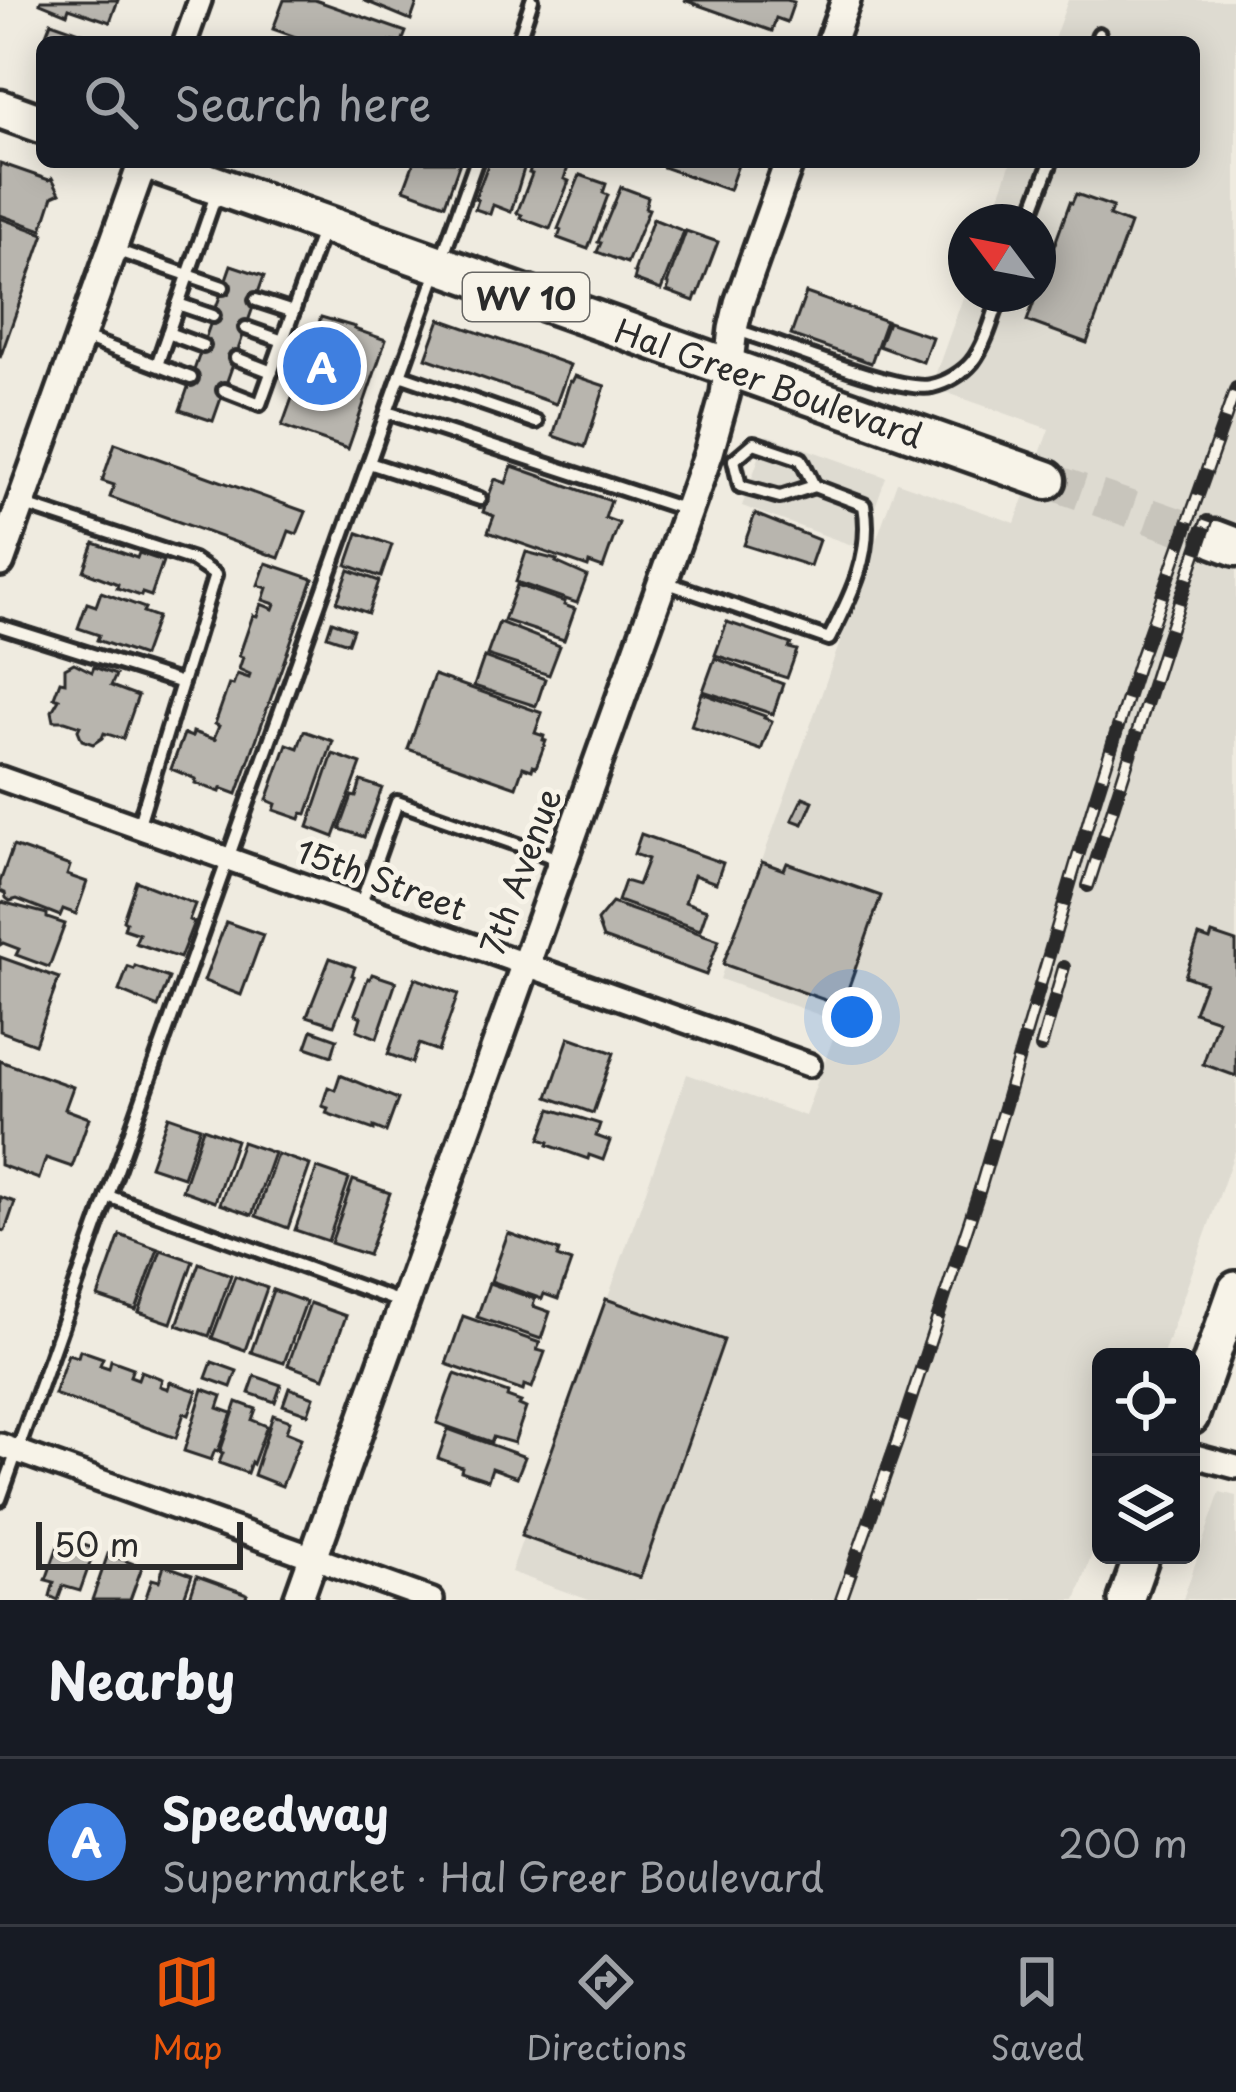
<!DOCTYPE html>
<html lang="en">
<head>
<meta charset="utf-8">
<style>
  :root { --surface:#171b24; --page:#20242c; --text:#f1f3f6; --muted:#9ea1a6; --line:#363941; --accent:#ea580c }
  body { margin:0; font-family:"Playpen Sans",sans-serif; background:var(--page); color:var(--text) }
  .controls { position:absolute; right:36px; bottom:36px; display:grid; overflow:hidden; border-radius:18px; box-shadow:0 6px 30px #0003 }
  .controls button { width:108px; height:108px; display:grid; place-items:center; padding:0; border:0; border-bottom:3px solid var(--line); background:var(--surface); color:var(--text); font:60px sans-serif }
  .compass { position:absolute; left:948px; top:204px; width:108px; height:108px; border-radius:50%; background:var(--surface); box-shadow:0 6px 30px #0003; rotate:302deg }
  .scale { position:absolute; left:36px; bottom:30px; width:207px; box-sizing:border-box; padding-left:12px; border:6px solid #2b2b2b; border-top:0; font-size:33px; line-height:42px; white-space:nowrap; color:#2b2b2b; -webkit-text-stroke:9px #f7f3e8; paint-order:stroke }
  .you { position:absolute; left:852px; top:1017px; width:42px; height:42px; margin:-30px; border:9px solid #fff; border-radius:50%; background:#1a73e8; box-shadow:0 0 0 18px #1a73e833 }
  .badge { display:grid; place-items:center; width:78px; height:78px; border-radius:50%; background:var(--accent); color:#fff; font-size:39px; font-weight:700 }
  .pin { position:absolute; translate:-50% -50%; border:6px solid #fff; box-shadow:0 3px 12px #0006 }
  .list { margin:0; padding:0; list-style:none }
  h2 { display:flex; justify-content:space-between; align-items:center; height:156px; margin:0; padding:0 48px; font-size:51px }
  h2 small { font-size:39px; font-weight:400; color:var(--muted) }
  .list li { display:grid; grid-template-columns:78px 1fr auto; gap:36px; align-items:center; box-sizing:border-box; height:168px; padding:0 48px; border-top:3px solid var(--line) }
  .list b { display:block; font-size:45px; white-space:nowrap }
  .list p { margin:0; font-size:39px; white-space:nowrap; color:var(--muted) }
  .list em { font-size:39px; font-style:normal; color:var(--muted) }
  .icon { flex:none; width:66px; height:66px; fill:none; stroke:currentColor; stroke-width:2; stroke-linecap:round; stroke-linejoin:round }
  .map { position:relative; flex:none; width:1236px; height:1600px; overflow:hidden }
  .search { position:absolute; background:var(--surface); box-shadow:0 6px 30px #0003; left:36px; right:36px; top:36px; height:132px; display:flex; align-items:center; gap:30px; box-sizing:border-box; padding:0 42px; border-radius:18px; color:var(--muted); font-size:45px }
  .sheet { height:324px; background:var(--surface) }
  nav { display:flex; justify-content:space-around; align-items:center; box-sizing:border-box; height:168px; border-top:3px solid var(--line); background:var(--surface); font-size:33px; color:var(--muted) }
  nav a { display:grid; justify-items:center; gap:6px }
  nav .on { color:var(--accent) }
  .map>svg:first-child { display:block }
  .built { fill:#dedbd1 }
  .building { fill:#b8b5ae; stroke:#2b2b2b; stroke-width:3 }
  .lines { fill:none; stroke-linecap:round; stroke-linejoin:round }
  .primary-tunnel { stroke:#c8c5bc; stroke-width:36; stroke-dasharray:36 18; stroke-linecap:butt }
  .service-casing { stroke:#2b2b2b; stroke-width:20 }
  .minor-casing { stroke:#2b2b2b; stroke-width:30 }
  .tertiary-casing { stroke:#2b2b2b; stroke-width:36 }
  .secondary-casing { stroke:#2b2b2b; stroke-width:42 }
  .primary-casing { stroke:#2b2b2b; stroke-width:45 }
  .service { stroke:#f7f3e8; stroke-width:10 }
  .minor { stroke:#f7f3e8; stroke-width:21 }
  .tertiary { stroke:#f7f3e8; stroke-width:27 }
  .secondary { stroke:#f7f3e8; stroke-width:33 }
  .primary { stroke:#f7f3e8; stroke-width:36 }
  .rail-casing { stroke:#2b2b2b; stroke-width:14 }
  .rail { stroke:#f7f3e8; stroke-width:9; stroke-dasharray:27; stroke-linecap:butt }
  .labels { text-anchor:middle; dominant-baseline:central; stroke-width:10; stroke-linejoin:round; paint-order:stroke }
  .shield { fill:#f7f3e8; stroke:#686764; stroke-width:3 }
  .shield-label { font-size:30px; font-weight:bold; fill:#2b2b2b }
  .street-label { font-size:33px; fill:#2b2b2b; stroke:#f7f3e8 }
</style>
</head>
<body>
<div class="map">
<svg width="1236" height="1600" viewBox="0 0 1236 1600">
  <rect width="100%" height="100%" fill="#efebe0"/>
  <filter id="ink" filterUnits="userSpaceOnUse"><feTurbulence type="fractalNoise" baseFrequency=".00833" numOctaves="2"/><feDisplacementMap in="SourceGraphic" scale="24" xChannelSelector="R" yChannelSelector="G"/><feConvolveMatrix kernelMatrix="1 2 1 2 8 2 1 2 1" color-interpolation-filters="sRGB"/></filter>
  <g filter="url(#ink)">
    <!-- built -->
    <g class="built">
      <polygon points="1068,0 1236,0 1236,1148 1162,1357 1101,1357 1101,1528 1076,1600 589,1600 511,1572 687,1074 805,1116 839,1022 720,979 897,482 1015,523 1049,429 931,387 966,289 966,294 1038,294 1038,222 990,222 1011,162 1194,162 1194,42 1053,42"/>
      <polygon points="767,435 886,477 860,548 742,506"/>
      <polygon points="1220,1492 1236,1496 1236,1600 1183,1599"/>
    </g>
    <!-- building -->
    <g class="building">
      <polygon points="41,0 118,0 110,22 69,8 67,14 40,3"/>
      <polygon points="284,0 315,0 406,32 402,42 310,42 273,29"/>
      <polygon points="363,0 418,0 411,20"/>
      <polygon points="684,0 787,0 794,2 787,22 776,18 772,31"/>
      <polygon points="51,22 103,40 102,42 43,42"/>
      <polygon points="414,162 460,162 445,204 404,189"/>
      <polygon points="489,162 526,162 511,212 493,205 490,214 475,209 478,200 475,199"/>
      <polygon points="533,162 556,162 568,167 564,179 569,181 550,229 521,218 522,215 517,213 532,174 529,173"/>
      <polygon points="664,162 739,162 729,190 663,167"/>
      <polygon points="0,163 49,180 52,178 60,193 53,196 42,230 0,215"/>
      <polygon points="580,175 606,184 603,193 608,195 588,249 558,238 561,230 558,229"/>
      <polygon points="621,187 648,197 645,208 649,209 627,263 597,252 601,243 598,242"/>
      <polygon points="1076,194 1113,207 1109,216 1130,224 1087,343 1027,321 1070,202 1072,203"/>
      <polygon points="0,218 44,234 0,358"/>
      <polygon points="653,219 684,231 661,290 634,280 636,273 634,272"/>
      <polygon points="686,231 718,242 698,295 696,295 694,301 667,291 669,285 667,284"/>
      <polygon points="231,265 264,276 213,421 180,410"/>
      <polygon points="806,293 886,321 871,363 791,335"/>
      <polygon points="321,317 355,327 354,329 386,340 348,449 282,426"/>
      <polygon points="440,319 570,365 556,404 426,358"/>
      <polygon points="888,322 932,337 923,362 879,346"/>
      <polygon points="575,376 605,386 585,447 553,436 570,381 572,382"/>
      <polygon points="115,443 306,512 297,534 289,531 279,558 110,497 114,485 102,481"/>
      <polygon points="512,466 611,501 605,518 619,523 603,568 589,563 588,567 488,532 494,516 483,512 495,479 506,483"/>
      <polygon points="755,514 819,540 810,566 744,545"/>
      <polygon points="358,533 392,545 381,577 347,565"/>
      <polygon points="94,543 137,558 139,553 163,561 151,596 142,593 141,596 117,588 118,584 84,571"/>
      <polygon points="526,552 557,560 556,562 587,576 577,603 516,582"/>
      <polygon points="266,563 313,579 237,794 221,788 220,792 195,783 196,779 171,769 184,734 192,737 193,732 216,740 214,738 219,726 215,724 229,684 233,685 237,674 249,678 250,674 239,669 243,657 239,656 253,615 257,616 261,604 273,609 275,604 263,600 267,588 258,585"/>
      <polygon points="349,570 379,581 368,613 337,602"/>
      <polygon points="517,585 565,602 564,605 575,609 564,640 504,620"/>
      <polygon points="101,592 145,608 143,612 157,617 143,656 97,640 99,635 78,628 87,603 96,606"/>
      <polygon points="332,621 353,629 348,643 327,636"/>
      <polygon points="499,622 560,646 549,675 487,655"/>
      <polygon points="727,622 791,644 789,648 797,650 787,678 715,655"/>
      <polygon points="484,657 545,679 536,706 474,686"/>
      <polygon points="715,658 783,684 773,714 703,691"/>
      <polygon points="74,663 92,672 94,667 116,675 111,686 138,696 123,739 104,733 102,738 93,744 82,740 78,730 80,726 65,721 54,721 52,711 59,699 54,697 60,681 65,682 65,668"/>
      <polygon points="434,675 542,713 535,733 544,736 543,740 546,741 536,767 533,766 532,770 523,767 516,787 408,749"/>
      <polygon points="702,693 765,716 764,718 772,721 761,750 691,726"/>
      <polygon points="304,731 333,741 307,814 302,813 300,819 274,810 276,804 267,800 287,744 298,748"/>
      <polygon points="333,754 361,764 334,837 308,827"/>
      <polygon points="361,781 382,788 364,837 340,829 352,796 356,797"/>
      <polygon points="803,797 813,801 803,824 792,820"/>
      <polygon points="641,834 723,863 716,883 694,875 685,902 707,910 700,930 618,901 625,881 638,885 648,859 634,854"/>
      <polygon points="13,846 70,866 67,875 87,882 76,914 63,909 60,916 17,899 10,901 6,898 5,893 0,891 0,882"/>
      <polygon points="762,862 784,870 787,863 881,896 842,1006 723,964"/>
      <polygon points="136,881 195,904 189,920 194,922 180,958 135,943 139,934 124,929 126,922 123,920"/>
      <polygon points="2,902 47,914 47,918 65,924 49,967 16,955 19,949 3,943 0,945 0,905"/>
      <polygon points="612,903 719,940 706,975 603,938 597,921"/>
      <polygon points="226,922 263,935 241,995 204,981"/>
      <polygon points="1212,934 1236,942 1236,1076 1203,1064 1218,1020 1194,1012 1205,983 1185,976 1199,936 1210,940"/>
      <polygon points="0,957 59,978 35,1044 0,1031"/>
      <polygon points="330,958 355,967 352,975 354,976 334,1025 307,1016"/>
      <polygon points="135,966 169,978 158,1007 119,991 128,967 134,969"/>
      <polygon points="372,974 396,982 377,1038 357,1030 361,1017 355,1014 368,978 370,979"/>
      <polygon points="415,978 458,994 438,1051 419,1044 412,1063 388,1054"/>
      <polygon points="312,1030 337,1039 332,1056 306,1047"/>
      <polygon points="569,1037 614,1053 593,1113 548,1097"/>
      <polygon points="0,1061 73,1087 65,1109 89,1118 72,1167 46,1158 39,1179 0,1165"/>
      <polygon points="340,1075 398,1099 386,1132 374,1127 374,1130 326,1113 328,1108 322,1106 328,1087 335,1090"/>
      <polygon points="551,1109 600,1124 596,1136 610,1141 603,1160 589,1155 588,1159 548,1145 549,1142 540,1139"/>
      <polygon points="168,1116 200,1127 183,1177 150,1166"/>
      <polygon points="203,1128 236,1140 215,1202 182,1190"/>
      <polygon points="242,1142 274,1153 252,1215 220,1204"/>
      <polygon points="277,1154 310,1165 288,1228 256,1216"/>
      <polygon points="317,1168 349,1179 328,1241 295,1230"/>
      <polygon points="353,1180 390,1193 368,1255 331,1243"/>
      <polygon points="0,1197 15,1202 5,1231 0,1230"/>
      <polygon points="508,1233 559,1251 557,1257 571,1262 558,1299 544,1294 542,1299 491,1281"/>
      <polygon points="120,1235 158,1249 136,1310 98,1297"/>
      <polygon points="161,1250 193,1261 171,1323 139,1312"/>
      <polygon points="199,1263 231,1275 209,1336 177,1325"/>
      <polygon points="235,1276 267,1288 245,1350 212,1338"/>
      <polygon points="489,1283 535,1299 533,1306 550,1312 541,1339 477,1317"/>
      <polygon points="273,1290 306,1302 284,1363 251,1352"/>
      <polygon points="606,1299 724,1340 640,1578 521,1536"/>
      <polygon points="310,1303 346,1316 324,1378 288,1365"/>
      <polygon points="463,1316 540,1343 537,1350 545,1352 532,1388 524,1385 523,1391 446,1364"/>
      <polygon points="80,1350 103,1358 100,1365 109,1368 111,1360 133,1368 130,1376 138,1379 141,1371 162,1379 160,1386 168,1389 170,1382 197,1391 189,1415 184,1413 176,1438 54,1394 68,1354 78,1357"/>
      <polygon points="212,1362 237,1371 231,1387 206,1378"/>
      <polygon points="455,1374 508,1393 507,1397 521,1402 519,1405 526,1408 514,1443 493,1437 491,1442 437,1423"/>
      <polygon points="255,1376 281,1385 275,1402 249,1393"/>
      <polygon points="289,1388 314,1397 308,1414 283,1405"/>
      <polygon points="203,1389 222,1396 218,1408 232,1413 218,1451 215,1450 211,1460 184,1451"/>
      <polygon points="237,1402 256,1409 252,1420 267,1426 253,1464 251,1462 247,1473 219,1463 223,1453 220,1452"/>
      <polygon points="273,1415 290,1421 286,1432 301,1438 282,1486 254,1475"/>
      <polygon points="448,1429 525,1457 517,1477 492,1468 488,1480 461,1471 462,1467 438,1458"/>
      <polygon points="61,1537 95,1549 80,1591 63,1586 58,1600 50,1596 54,1582 46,1580"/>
      <polygon points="108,1554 142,1567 130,1600 92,1600"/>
      <polygon points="164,1565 192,1575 183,1600 145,1600 152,1579 159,1581"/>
      <polygon points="197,1576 247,1594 245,1600 189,1600"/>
    </g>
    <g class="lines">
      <!-- primary-tunnel -->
      <polyline class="primary-tunnel" points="1047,480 1215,539"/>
      <defs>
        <g id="service">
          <polyline points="518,42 532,0"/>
          <polyline points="1096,42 1099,34"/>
          <polyline points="1028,222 1051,162"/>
          <polyline points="115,250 223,287"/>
          <polyline points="256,300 293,312"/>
          <polyline points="178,304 213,316"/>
          <polyline points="246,328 283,341"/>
          <path d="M 736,330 C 775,341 900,394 932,386 C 946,383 963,373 972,362 C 986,344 993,316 1001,294"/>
          <polyline points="168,333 203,346"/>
          <polyline points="82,337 191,378"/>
          <polyline points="236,358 272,372"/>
          <polyline points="157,365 217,192"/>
          <polyline points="400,375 536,422"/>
          <polyline points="224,390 260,404 323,228"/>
          <polyline points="387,412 686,510"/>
          <polyline points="734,460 754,443 801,459 814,486"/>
          <polyline points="369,463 480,499"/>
          <polyline points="22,504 193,560 215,575 138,827"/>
          <path d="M 665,582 L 829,639 C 851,596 873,554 864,505 L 814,486 L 780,497 L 740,486 L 734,460"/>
          <polyline points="0,626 182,683"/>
          <polyline points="360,906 397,802 561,860"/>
          <polyline points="108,1196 400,1302"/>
          <polyline points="0,1499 476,162"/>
        </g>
        <g id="minor">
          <polyline points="185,42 200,0"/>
          <polyline points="0,778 809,1065"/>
          <polyline points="0,1445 432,1600"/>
          <polyline points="1191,1455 1236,1467"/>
        </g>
        <g id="tertiary">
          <polyline points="831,42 846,0"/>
          <polyline points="0,562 143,162"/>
          <polyline points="298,1600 709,452 725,395 733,329 739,303 789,162"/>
        </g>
        <g id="secondary">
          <polyline points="1191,1417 1236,1289"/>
          <polyline points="1126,1600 1142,1555"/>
        </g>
        <g id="primary">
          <polyline points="0,109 42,124"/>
          <path id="s1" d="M 150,162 L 1047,480"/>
          <polyline points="1215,539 1236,547"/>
        </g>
      </defs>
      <!-- service casing -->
      <use href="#service" class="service-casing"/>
      <!-- minor casing -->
      <use href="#minor" class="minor-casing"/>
      <!-- tertiary casing -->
      <use href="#tertiary" class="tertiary-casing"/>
      <!-- secondary casing -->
      <use href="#secondary" class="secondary-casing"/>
      <!-- primary casing -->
      <use href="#primary" class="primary-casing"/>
      <!-- service -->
      <use href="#service" class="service"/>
      <!-- minor -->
      <use href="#minor" class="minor"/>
      <!-- tertiary -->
      <use href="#tertiary" class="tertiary"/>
      <!-- secondary -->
      <use href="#secondary" class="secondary"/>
      <!-- primary -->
      <use href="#primary" class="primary"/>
      <defs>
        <g id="rail">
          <polyline points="1088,886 1165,645 1207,521"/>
          <polyline points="1041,1047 1064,967"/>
          <polyline points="841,1600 897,1442 980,1189 1092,809 1138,664 1236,388"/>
        </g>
      </defs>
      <!-- rail casing -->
      <use href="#rail" class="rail-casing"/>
      <!-- rail -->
      <use href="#rail" class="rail"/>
    </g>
  </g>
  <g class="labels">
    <!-- shield labels -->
    <rect class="shield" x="463" y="273" width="126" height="48" rx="9"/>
    <g class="shield-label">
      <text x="526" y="297">WV 10</text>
    </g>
    <!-- street labels -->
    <g class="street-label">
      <text stroke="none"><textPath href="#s1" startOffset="657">Hal Greer Boulevard</textPath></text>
      <text transform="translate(519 871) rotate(-70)">7th Avenue</text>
      <text transform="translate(382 878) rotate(20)">15th Street</text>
    </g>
  </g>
</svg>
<div class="controls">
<button><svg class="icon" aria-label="locate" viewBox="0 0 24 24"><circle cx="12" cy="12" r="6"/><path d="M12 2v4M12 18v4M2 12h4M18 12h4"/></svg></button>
<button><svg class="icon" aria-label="layers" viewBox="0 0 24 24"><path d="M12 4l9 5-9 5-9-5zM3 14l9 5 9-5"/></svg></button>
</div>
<svg class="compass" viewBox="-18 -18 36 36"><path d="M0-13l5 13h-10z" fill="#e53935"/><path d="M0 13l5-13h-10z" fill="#9ea1a6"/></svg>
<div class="scale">50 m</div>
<div class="you"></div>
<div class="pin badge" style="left:322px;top:366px;background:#3f7fe0">A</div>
<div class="search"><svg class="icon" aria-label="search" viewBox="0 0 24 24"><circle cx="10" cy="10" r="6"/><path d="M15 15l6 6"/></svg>Search here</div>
</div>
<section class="sheet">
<h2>Nearby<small></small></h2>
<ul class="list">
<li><span class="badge" style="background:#3f7fe0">A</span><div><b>Speedway</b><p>Supermarket · Hal Greer Boulevard</p></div><em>200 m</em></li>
</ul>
</section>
<nav>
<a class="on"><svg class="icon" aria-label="map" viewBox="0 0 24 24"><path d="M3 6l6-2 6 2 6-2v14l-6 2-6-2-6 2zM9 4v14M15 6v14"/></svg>Map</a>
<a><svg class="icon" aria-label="directions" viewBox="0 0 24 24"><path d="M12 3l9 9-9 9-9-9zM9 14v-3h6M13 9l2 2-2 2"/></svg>Directions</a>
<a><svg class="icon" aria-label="saved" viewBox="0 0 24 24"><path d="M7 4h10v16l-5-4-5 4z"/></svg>Saved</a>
</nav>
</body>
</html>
